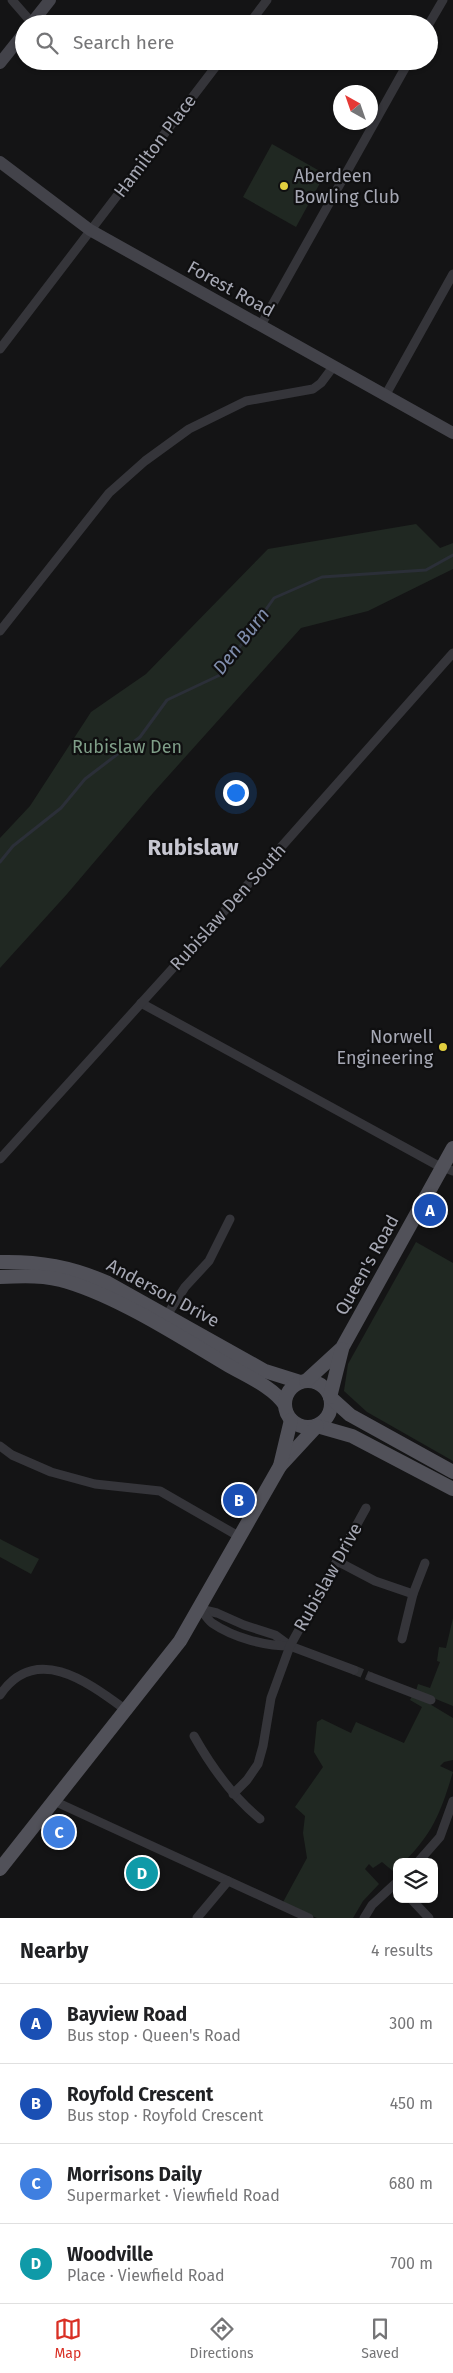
<!DOCTYPE html>
<html lang="en">
<head>
<meta charset="utf-8">
<style>
  :root { --surface:#fff; --page:#f6f6f6; --text:#202124; --muted:#757577; --line:#e0e0e0; --accent:#d93025 }
  body { margin:0; font-family:"Fira Sans",sans-serif; background:var(--page); color:var(--text) }
  .controls { position:absolute; right:15px; bottom:15px; display:grid; overflow:hidden; border-radius:10px; box-shadow:0 1px 4px #0004 }
  .controls button { width:45px; height:45px; display:grid; place-items:center; padding:0; border:0; border-bottom:1px solid var(--line); background:var(--surface); color:var(--text); font:25px sans-serif }
  .compass { position:absolute; left:333px; top:85px; width:45px; height:45px; border-radius:50%; background:var(--surface); box-shadow:0 1px 4px #0004; rotate:320deg }
  .you { position:absolute; left:235px; top:792px; width:18px; height:18px; margin:-12px; border:4px solid #fff; border-radius:50%; background:#1a73e8; box-shadow:0 0 0 8px #1a73e833 }
  .badge { display:grid; place-items:center; width:32px; height:32px; border-radius:50%; background:var(--accent); color:#fff; font-size:16px; font-weight:700 }
  .pin { position:absolute; translate:-50% -50%; border:2px solid #fff; box-shadow:0 1px 5px #0006 }
  .list { margin:0; padding:0; list-style:none }
  h2 { display:flex; justify-content:space-between; align-items:center; height:65px; margin:0; padding:0 20px; font-size:21px }
  h2 small { font-size:16px; font-weight:400; color:var(--muted) }
  .list li { display:grid; grid-template-columns:32px 1fr auto; gap:15px; align-items:center; box-sizing:border-box; height:80px; padding:0 20px; border-top:1px solid var(--line) }
  .list b { display:block; font-size:19px; white-space:nowrap }
  .list p { margin:0; font-size:16px; white-space:nowrap; color:var(--muted) }
  .list em { font-size:16px; font-style:normal; color:var(--muted) }
  .icon { flex:none; width:28px; height:28px; fill:none; stroke:currentColor; stroke-width:2; stroke-linecap:round; stroke-linejoin:round }
  .map { position:relative; flex:none; width:453px; height:1918px; overflow:hidden }
  .search { position:absolute; background:var(--surface); box-shadow:0 1px 4px #0004; left:15px; right:15px; top:15px; height:55px; display:flex; align-items:center; gap:12px; box-sizing:border-box; padding:0 18px; border-radius:28px; color:var(--muted); font-size:19px }
  .sheet { height:385px; background:var(--surface) }
  nav { display:flex; justify-content:space-around; align-items:center; box-sizing:border-box; height:70px; border-top:1px solid var(--line); background:var(--surface); font-size:14px; color:var(--muted) }
  nav a { display:grid; justify-items:center; gap:2px }
  nav .on { color:var(--accent) }
  .map>svg:first-child { display:block }
  .green { fill:#202822 }
  .lines { fill:none; stroke-linecap:round; stroke-linejoin:round }
  .stream { stroke:#2b2f38; stroke-width:3 }
  .street-tunnel { stroke:#313235; stroke-width:9; stroke-dasharray:9 4.5; stroke-linecap:butt }
  .street { stroke:#35353a; stroke-width:9 }
  .secondary { stroke:#43434a; stroke-width:12 }
  .primary { stroke:#515159; stroke-width:14 }
  .poi-dot { fill:#e2cf3f; stroke:#0f0f10; stroke-width:2 }
  .labels { text-anchor:middle; dominant-baseline:central; stroke-width:4.5; stroke-linejoin:round; paint-order:stroke }
  .street-label { font-size:18px; fill:#a6a8b4; stroke:#0f0f10 }
  .poi-label { font-size:18px; fill:#a6a8b4; stroke:#0f0f10; text-anchor:start }
  .park-label { font-size:18px; fill:#7f9e88; stroke:#0f0f10 }
  .water-label { font-size:19px; font-style:italic; fill:#808ead; stroke:#0f0f10 }
  .district-label { font-size:22px; font-weight:bold; fill:#c7c7d1; stroke:#0f0f10 }
</style>
</head>
<body>
<div class="map">
<svg width="453" height="1918" viewBox="0 0 453 1918">
  <rect width="100%" height="100%" fill="#141415"/>
  <!-- green -->
  <g class="green">
    <polygon points="272,144 325,174 296,227 243,197"/>
    <polygon points="416,524 440,548 453,543 453,569 368,611 301,628 153,793 67,894 0,968 0,838 30,806 91,712 146,674 268,549"/>
    <polygon points="416,1242 453,1263 453,1461 367,1412 344,1391 348,1364"/>
    <polygon points="0,1539 39,1559 31,1574 0,1557"/>
    <polygon points="453,1618 453,1706 416,1691 418,1684 430,1688 440,1662 437,1661 439,1647 446,1648"/>
    <path d="M 413,1694 L 453,1718 L 453,1760 L 444,1762 L 440,1766 L 453,1772 C 441,1811 434,1832 404,1862 L 397,1862 L 397,1869 L 394,1872 L 382,1862 L 373,1868 L 369,1864 L 365,1869 L 379,1884 L 363,1901 L 353,1918 L 317,1918 L 282,1904 L 307,1858 L 303,1833 L 305,1816 L 295,1807 L 323,1767 L 314,1752 L 317,1722 L 322,1719 L 351,1733 L 356,1722 L 404,1743 L 422,1707 L 410,1700 Z"/>
  </g>
  <g class="lines">
    <!-- stream -->
    <polyline class="stream" points="0,862 13,846 61,808 85,779 140,737 167,700 220,675 274,598 322,577 426,570 453,555"/>
    <!-- street-tunnel -->
    <polyline class="street-tunnel" points="354,1670 371,1677"/>
    <!-- street -->
    <g class="street">
      <polyline points="12,0 32,23"/>
      <polyline points="249,24 267,0"/>
      <polyline points="429,24 443,0"/>
      <polyline points="261,325 409,61"/>
      <polyline points="0,349 220,61"/>
      <polyline points="385,396 453,274"/>
      <polyline points="0,631 109,493 145,461 189,429 246,401 313,389 321,383 333,367"/>
      <polyline points="141,1003 435,1164 453,1171"/>
      <polyline points="0,1159 212,925 453,653"/>
      <polyline points="167,1315 185,1287 209,1261 230,1219"/>
      <polyline points="0,1446 12,1455 51,1472 95,1484 160,1491 240,1537"/>
      <polyline points="337,1561 375,1581 413,1594"/>
      <polyline points="200,1609 217,1613 244,1625 275,1635 290,1646 354,1670"/>
      <path d="M 200,1609 C 204,1613 208,1620 212,1623 C 234,1638 265,1646 290,1646"/>
      <polyline points="402,1639 413,1594 425,1563"/>
      <polyline points="371,1677 431,1700"/>
      <path d="M 0,1695 C 36,1642 89,1683 126,1710"/>
      <path d="M 194,1736 C 212,1768 232,1796 260,1819"/>
      <polyline points="233,1794 247,1780 258,1764 263,1746 271,1698 290,1646 366,1508"/>
      <polyline points="54,1801 309,1918"/>
      <polyline points="418,1862 440,1837 453,1801"/>
      <polyline points="411,1899 429,1918"/>
      <polyline points="197,1918 228,1881"/>
      <polyline points="364,1918 372,1905 397,1882"/>
    </g>
    <!-- secondary -->
    <g class="secondary">
      <polyline points="31,24 50,0"/>
      <polyline points="0,63 24,33"/>
      <polyline points="0,162 90,230 453,433"/>
    </g>
    <!-- primary -->
    <g class="primary">
      <path d="M 0,1262 C 39,1261 72,1267 108,1283 L 265,1371 L 300,1382"/>
      <path d="M 0,1277 C 23,1276 46,1275 68,1282 C 120,1298 179,1336 226,1364 C 246,1376 272,1386 285,1405"/>
      <circle cx="308" cy="1404" r="23"/>
      <polyline points="306,1381 342,1348 453,1148"/>
      <polyline points="330,1397 350,1415 453,1472"/>
      <polyline points="330,1397 342,1349"/>
      <polyline points="317,1426 352,1436 453,1489"/>
      <polyline points="280,1466 317,1426"/>
      <polyline points="0,1869 180,1641 280,1466 291,1420"/>
    </g>
  </g>
  <!-- markers -->
  <g class="poi-dot">
    <circle cx="284" cy="186" r="5"/>
    <circle cx="443" cy="1047" r="5"/>
  </g>
  <g class="labels">
    <!-- street labels -->
    <g class="street-label">
      <text transform="translate(155 146) rotate(-53)">Hamilton Place</text>
      <text transform="translate(231 289) rotate(29)">Forest Road</text>
      <text transform="translate(228 907) rotate(-48)">Rubislaw Den South</text>
      <text transform="translate(367 1265) rotate(-61)">Queen's Road</text>
      <text transform="translate(163 1293) rotate(28)">Anderson Drive</text>
      <text transform="translate(328 1577) rotate(-61)">Rubislaw Drive</text>
    </g>
    <!-- poi labels -->
    <g class="poi-label">
      <text x="294" y="176">Aberdeen<tspan x="294" dy="21">Bowling Club</tspan></text>
      <text x="433" y="1037" text-anchor="end">Norwell<tspan x="433" dy="21">Engineering</tspan></text>
    </g>
    <!-- park labels -->
    <g class="park-label">
      <text x="127" y="747">Rubislaw Den</text>
    </g>
    <!-- water labels -->
    <g class="water-label">
      <text transform="translate(241 641) rotate(-52)">Den Burn</text>
    </g>
    <!-- district labels -->
    <g class="district-label">
      <text x="193" y="847">Rubislaw</text>
    </g>
  </g>
</svg>
<div class="controls">
<button><svg class="icon" aria-label="layers" viewBox="0 0 24 24"><path d="M12 4l9 5-9 5-9-5zM3 14l9 5 9-5"/></svg></button>
</div>
<svg class="compass" viewBox="-18 -18 36 36"><path d="M0-13l5 13h-10z" fill="#e53935"/><path d="M0 13l5-13h-10z" fill="#757577"/></svg>
<div class="you"></div>
<div class="pin badge" style="left:430px;top:1210px;background:#1a4fb4">A</div>
<div class="pin badge" style="left:239px;top:1500px;background:#1a4fb4">B</div>
<div class="pin badge" style="left:59px;top:1832px;background:#3f7fe0">C</div>
<div class="pin badge" style="left:142px;top:1873px;background:#0f9aa8">D</div>
<div class="search"><svg class="icon" aria-label="search" viewBox="0 0 24 24"><circle cx="10" cy="10" r="6"/><path d="M15 15l6 6"/></svg>Search here</div>
</div>
<section class="sheet">
<h2>Nearby<small>4 results</small></h2>
<ul class="list">
<li><span class="badge" style="background:#1a4fb4">A</span><div><b>Bayview Road</b><p>Bus stop · Queen's Road</p></div><em>300 m</em></li>
<li><span class="badge" style="background:#1a4fb4">B</span><div><b>Royfold Crescent</b><p>Bus stop · Royfold Crescent</p></div><em>450 m</em></li>
<li><span class="badge" style="background:#3f7fe0">C</span><div><b>Morrisons Daily</b><p>Supermarket · Viewfield Road</p></div><em>680 m</em></li>
<li><span class="badge" style="background:#0f9aa8">D</span><div><b>Woodville</b><p>Place · Viewfield Road</p></div><em>700 m</em></li>
</ul>
</section>
<nav>
<a class="on"><svg class="icon" aria-label="map" viewBox="0 0 24 24"><path d="M3 6l6-2 6 2 6-2v14l-6 2-6-2-6 2zM9 4v14M15 6v14"/></svg>Map</a>
<a><svg class="icon" aria-label="directions" viewBox="0 0 24 24"><path d="M12 3l9 9-9 9-9-9zM9 14v-3h6M13 9l2 2-2 2"/></svg>Directions</a>
<a><svg class="icon" aria-label="saved" viewBox="0 0 24 24"><path d="M7 4h10v16l-5-4-5 4z"/></svg>Saved</a>
</nav>
</body>
</html>
